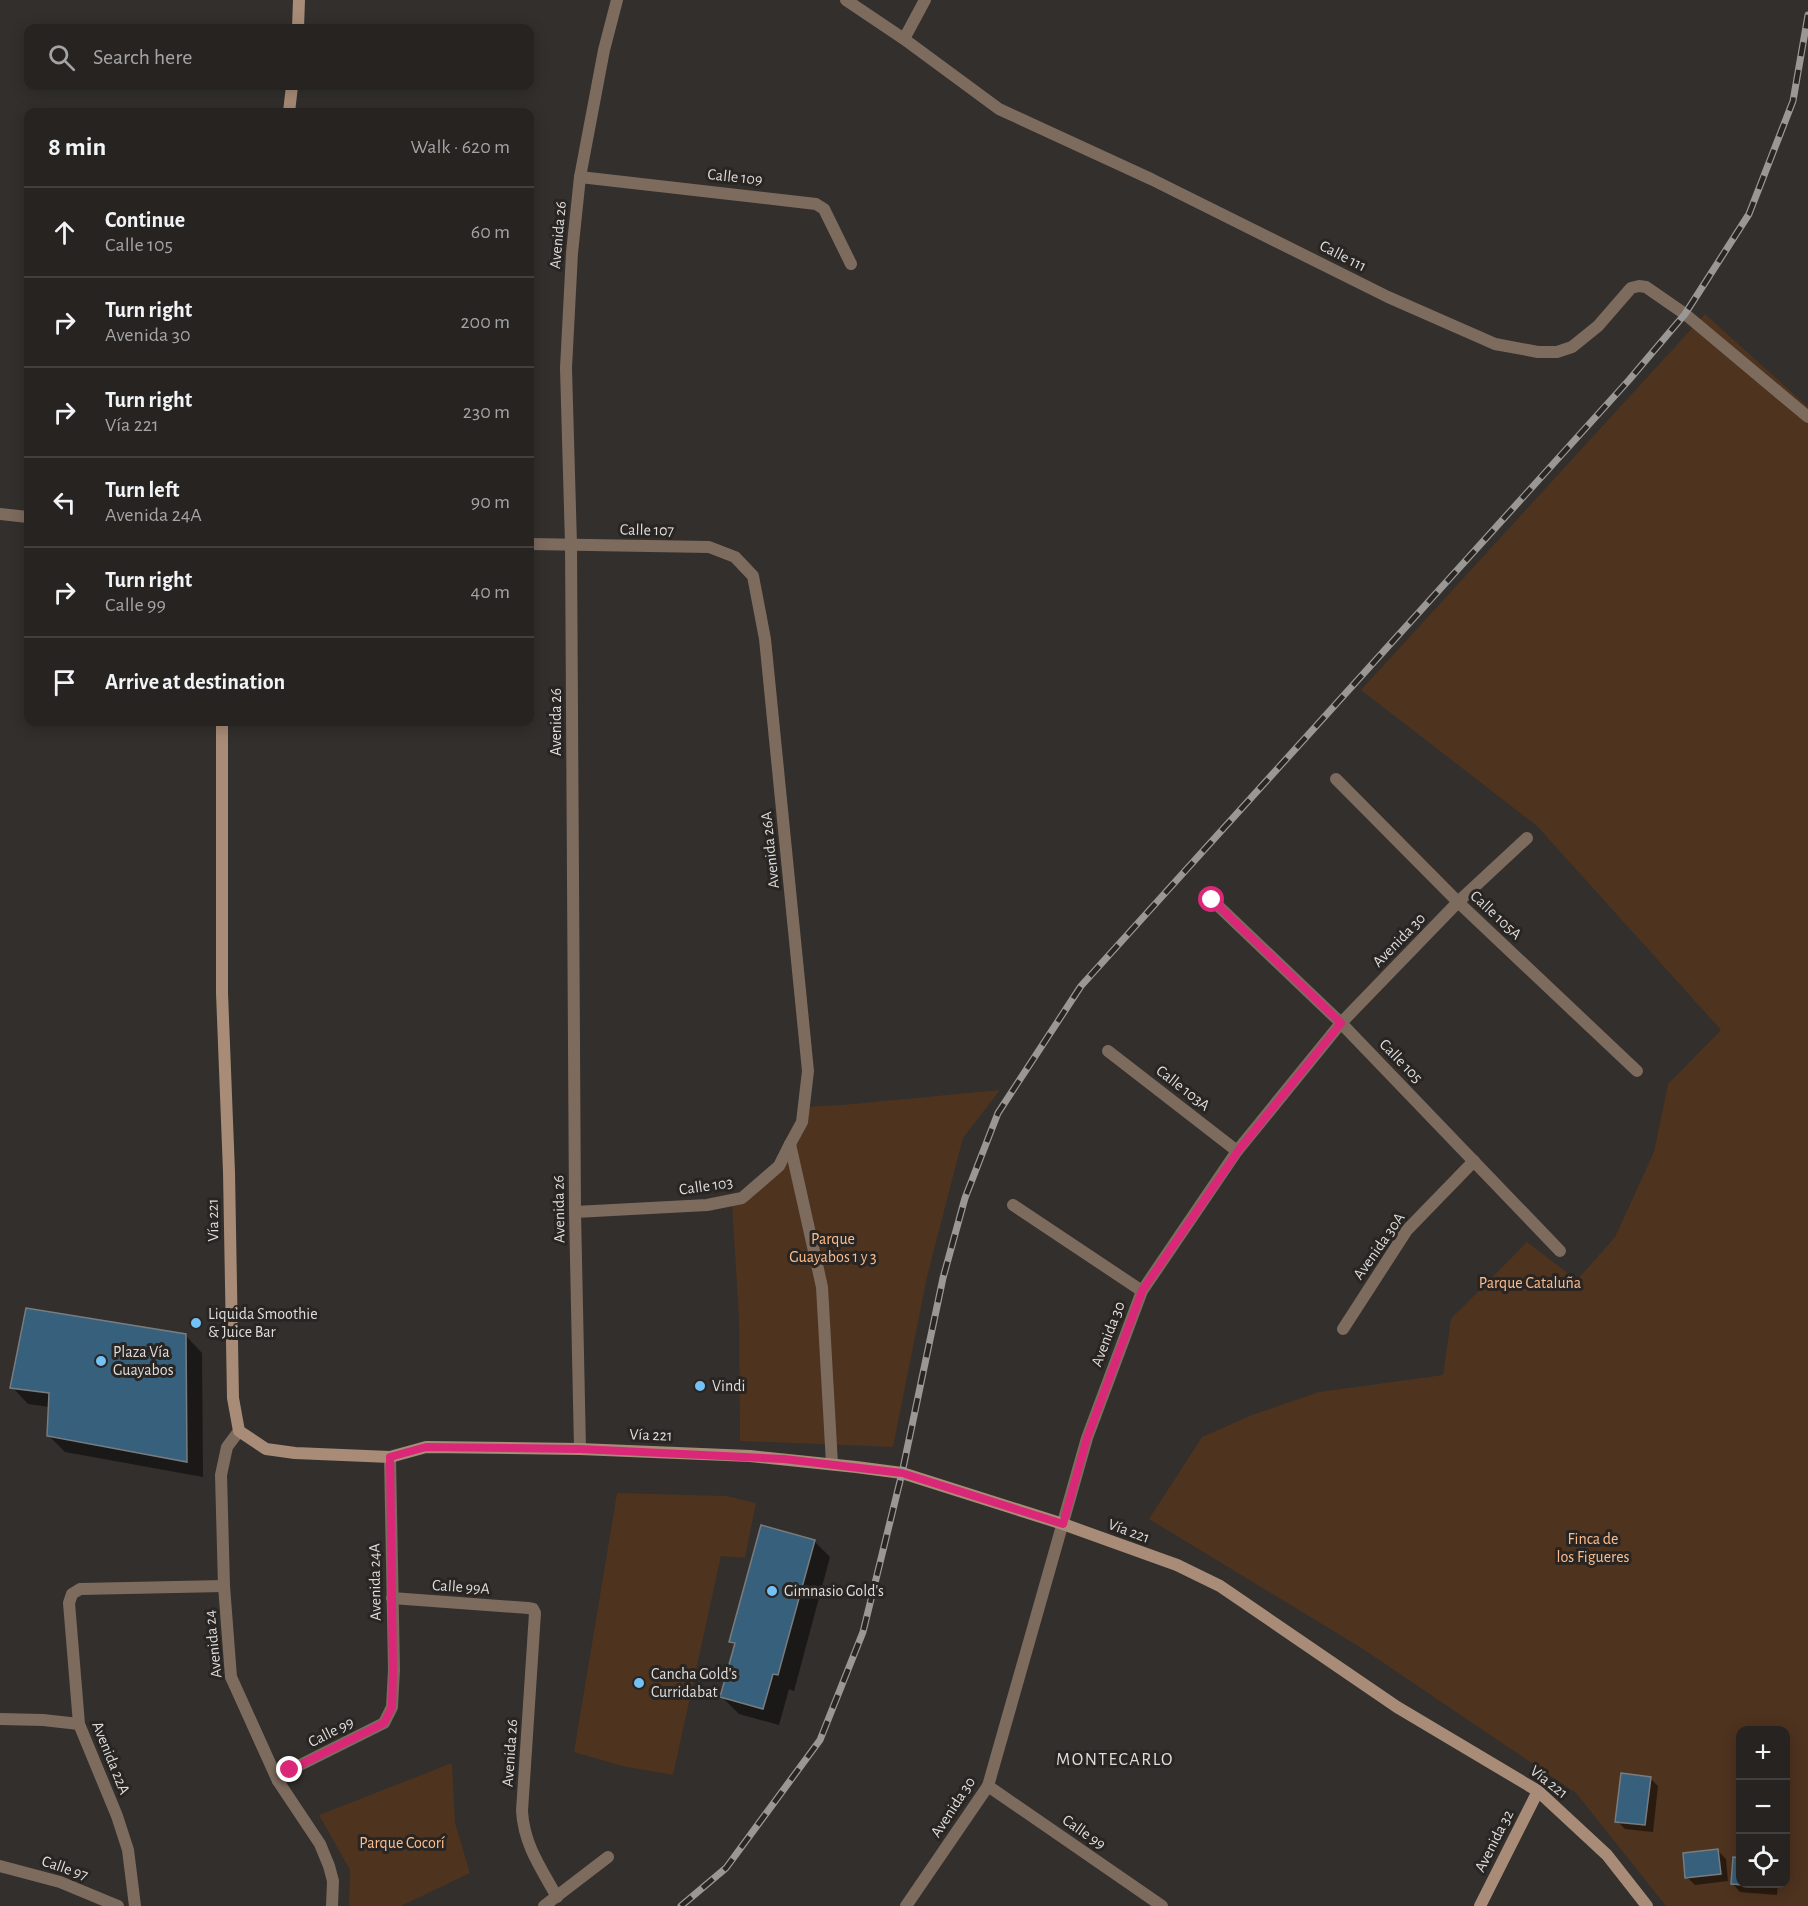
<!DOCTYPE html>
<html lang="en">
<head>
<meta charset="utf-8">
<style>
  :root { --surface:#262321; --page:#322f2e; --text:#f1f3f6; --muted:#a4a4a5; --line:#42403f }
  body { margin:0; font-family:"Alegreya Sans",sans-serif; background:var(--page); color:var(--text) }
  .controls { position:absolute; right:18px; bottom:18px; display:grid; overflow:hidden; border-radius:12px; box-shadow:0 3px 15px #0003 }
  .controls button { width:54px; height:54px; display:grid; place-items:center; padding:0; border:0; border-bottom:2px solid var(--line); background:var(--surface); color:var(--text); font:30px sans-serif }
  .stop { position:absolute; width:18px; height:18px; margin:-14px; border:4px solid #db2777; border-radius:50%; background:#fff }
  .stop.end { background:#db2777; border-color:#fff; box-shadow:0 2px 6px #0008 }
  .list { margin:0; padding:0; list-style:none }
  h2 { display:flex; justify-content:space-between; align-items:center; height:78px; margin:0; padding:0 24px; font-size:26px }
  h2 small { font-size:20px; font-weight:400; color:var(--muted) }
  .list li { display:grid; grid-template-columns:39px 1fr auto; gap:18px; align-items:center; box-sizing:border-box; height:90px; padding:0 24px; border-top:2px solid var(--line) }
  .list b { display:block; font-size:22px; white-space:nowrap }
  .list p { margin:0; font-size:20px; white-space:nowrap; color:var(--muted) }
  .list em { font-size:20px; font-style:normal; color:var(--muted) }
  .icon { flex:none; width:33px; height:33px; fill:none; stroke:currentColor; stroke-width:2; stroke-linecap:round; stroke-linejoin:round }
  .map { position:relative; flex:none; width:1808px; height:1906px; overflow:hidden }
  .search { position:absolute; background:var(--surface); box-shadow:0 3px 15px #0003; left:24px; top:24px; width:510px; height:66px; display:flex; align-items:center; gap:15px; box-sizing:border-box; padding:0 21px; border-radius:12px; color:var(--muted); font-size:22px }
  .panel { position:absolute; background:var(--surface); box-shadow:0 3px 15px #0003; left:24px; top:108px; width:510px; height:618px; border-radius:12px }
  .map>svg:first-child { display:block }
  .green { fill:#4e331f; fill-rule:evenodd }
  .shadow { fill:#0007 }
  .building { fill:#36607c; stroke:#787c7f; stroke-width:1.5 }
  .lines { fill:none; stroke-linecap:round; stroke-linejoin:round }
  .street { stroke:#7d6b5e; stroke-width:12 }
  .secondary { stroke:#a88c77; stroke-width:12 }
  .rail-casing { stroke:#9a9895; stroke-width:7 }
  .rail { stroke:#282523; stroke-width:4.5; stroke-dasharray:14; stroke-linecap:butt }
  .route { stroke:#db2777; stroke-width:8 }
  .poi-dot { fill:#73c1f5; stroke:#282523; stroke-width:2 }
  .labels { text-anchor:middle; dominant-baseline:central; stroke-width:6; stroke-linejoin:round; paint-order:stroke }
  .street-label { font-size:16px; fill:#dfdddb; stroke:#282523 }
  .park-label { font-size:16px; fill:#fdbd8e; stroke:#282523 }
  .poi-label { font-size:16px; fill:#dfdddb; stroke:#282523; text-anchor:start }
  .neighbourhood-label { font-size:18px; letter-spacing:1.5px; fill:#dfdddb; stroke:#282523 }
</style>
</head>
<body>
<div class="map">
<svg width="1808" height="1906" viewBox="0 0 1808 1906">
  <rect width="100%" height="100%" fill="#322f2c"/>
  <!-- green -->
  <g class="green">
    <path d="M 1705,314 L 1808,407 L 1808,1906 L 1666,1906 L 1576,1793 L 1363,1649 L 1149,1519 L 1202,1437 L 1252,1415 L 1319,1392 L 1443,1375 L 1451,1319 L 1527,1242 L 1577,1280 L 1615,1237 L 1654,1152 L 1668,1084 L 1721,1030 L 1537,826 L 1361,690 ZM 1740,1730 L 1786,1730 L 1786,1884 L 1740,1884 Z"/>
    <polygon points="1000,1090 963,1138 927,1277 893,1447 740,1441 739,1318 732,1205 772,1172 804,1107 842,1105"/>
    <polygon points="617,1493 726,1496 756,1503 745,1558 721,1556 673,1775 622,1766 574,1752"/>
    <polygon points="452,1763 455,1823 470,1873 401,1906 349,1906 350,1870 319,1815"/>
  </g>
  <!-- shadow -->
  <g class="shadow">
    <polygon points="186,1336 202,1353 203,1477 65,1452 48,1435 50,1407 28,1404 12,1387"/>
    <polygon points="814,1541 830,1557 794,1691 789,1689 779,1725 739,1714 722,1697 736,1646 731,1641"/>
    <polygon points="1650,1778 1658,1786 1653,1832 1625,1829 1617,1821"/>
    <polygon points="1718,1851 1726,1859 1728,1881 1695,1885 1687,1877"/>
    <polygon points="1734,1859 1740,1859 1740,1884 1778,1884 1777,1895 1740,1892 1733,1884"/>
  </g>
  <!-- building -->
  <g class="building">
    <polygon points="26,1308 186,1334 187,1462 47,1436 49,1393 10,1388"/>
    <polygon points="761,1525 815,1540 778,1675 773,1674 763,1709 720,1697 735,1643 729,1642"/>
    <polygon points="1621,1773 1651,1777 1645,1825 1615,1822"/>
    <polygon points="1718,1849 1721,1874 1685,1878 1683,1853"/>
    <polygon points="1733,1857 1740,1858 1740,1884 1770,1884 1770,1887 1731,1884"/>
  </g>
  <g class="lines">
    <!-- street -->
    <g class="street">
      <polyline points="846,0 904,39 999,109 1151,179 1388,297 1495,344 1538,352 1557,352 1572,347 1598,326 1631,288 1639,286 1646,287 1685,314 1808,417"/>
      <polyline points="904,39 925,0"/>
      <polyline points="580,177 816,204 824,209 851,264"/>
      <polyline points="0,514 28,517"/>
      <polyline points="530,544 709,547 735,557 753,576 765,639 808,1071 802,1122 790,1144 779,1166 742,1198 707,1205 575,1212"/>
      <polyline points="1336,779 1458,902 1637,1071"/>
      <polyline points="1212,900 1341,1023 1560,1251"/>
      <polyline points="1108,1051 1237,1151"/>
      <polyline points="790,1144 822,1287 832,1464"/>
      <polyline points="1013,1205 1142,1291"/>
      <polyline points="1343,1329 1407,1230 1474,1161"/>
      <polyline points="239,1431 227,1447 221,1475 224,1586 231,1677 278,1781 320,1844 329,1866 333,1881 332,1906"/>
      <polyline points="580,1449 575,1212 571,544 566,368 572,253 580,177 604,50 617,0"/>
      <path d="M 392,1598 L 528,1608 L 533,1609 L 535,1613 L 522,1811 C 524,1845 541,1868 557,1897"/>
      <polyline points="0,1719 43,1720 79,1724"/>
      <polyline points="278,1781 290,1770 384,1723 392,1707 394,1670 390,1457"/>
      <polyline points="988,1786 1162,1906"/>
      <polyline points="0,1866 60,1882 118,1906"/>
      <polyline points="135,1906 128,1850 117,1816 79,1724 69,1603 72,1594 80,1589 224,1586"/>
      <polyline points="544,1906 608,1857"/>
      <polyline points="906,1906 988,1786 1087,1438 1142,1291 1237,1151 1341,1023 1458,902 1527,838"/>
    </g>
    <!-- secondary -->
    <g class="secondary">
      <polyline points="298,28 299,0"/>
      <polyline points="289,112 292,86"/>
      <polyline points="222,722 222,993 229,1172 233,1398 239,1431 266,1449 295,1453 390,1457 426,1447 580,1449 750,1456 856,1467 902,1473 1063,1524 1177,1565 1220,1586 1397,1707 1538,1791 1607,1855 1647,1906"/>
      <polyline points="1480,1906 1538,1791"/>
    </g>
    <defs>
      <polyline id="rail" points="681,1906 726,1868 820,1740 863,1632 902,1473 943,1278 965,1198 998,1113 1081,986 1629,380 1685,314 1749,214 1793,101 1808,15"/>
    </defs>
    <!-- rail casing -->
    <use href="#rail" class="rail-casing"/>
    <!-- rail -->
    <use href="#rail" class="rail"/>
  </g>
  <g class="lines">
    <!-- route -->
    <polyline class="route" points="290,1770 384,1723 392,1707 393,1670 390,1457 426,1447 580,1449 784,1459 902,1473 1063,1524 1087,1438 1142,1291 1238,1151 1341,1023 1212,900"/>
  </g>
  <!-- markers -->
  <g class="poi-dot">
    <circle cx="196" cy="1323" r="6"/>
    <circle cx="101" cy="1361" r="6"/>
    <circle cx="700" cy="1386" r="6"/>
    <circle cx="772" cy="1591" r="6"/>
    <circle cx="639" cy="1683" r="6"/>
  </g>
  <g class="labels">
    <!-- street labels -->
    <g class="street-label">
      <text transform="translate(735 177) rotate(6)">Calle 109</text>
      <text transform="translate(558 235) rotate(-85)">Avenida 26</text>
      <text transform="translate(1343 256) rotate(27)">Calle 111</text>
      <text transform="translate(647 530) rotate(1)">Calle 107</text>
      <text transform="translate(556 722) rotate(-90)">Avenida 26</text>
      <text transform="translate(770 850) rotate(-96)">Avenida 26A</text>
      <text transform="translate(1496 915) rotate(43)">Calle 105A</text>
      <text transform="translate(1399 940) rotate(-46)">Avenida 30</text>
      <text transform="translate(1401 1061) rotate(46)">Calle 105</text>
      <text transform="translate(1183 1088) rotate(38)">Calle 103A</text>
      <text transform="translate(706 1186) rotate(-8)">Calle 103</text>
      <text transform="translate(559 1209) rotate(-91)">Avenida 26</text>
      <text transform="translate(213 1220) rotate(-91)">Vía 221</text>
      <text transform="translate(1379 1246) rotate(-55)">Avenida 30A</text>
      <text transform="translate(1108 1334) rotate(-69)">Avenida 30</text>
      <text transform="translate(651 1435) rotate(2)">Vía 221</text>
      <text transform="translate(1129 1531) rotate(20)">Vía 221</text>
      <text transform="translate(375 1582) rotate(-91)">Avenida 24A</text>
      <text transform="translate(461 1587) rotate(4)">Calle 99A</text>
      <text transform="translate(213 1644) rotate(-96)">Avenida 24</text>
      <text transform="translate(331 1732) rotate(-27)">Calle 99</text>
      <text transform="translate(510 1753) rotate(-86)">Avenida 26</text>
      <text transform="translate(111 1758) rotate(68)">Avenida 22A</text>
      <text transform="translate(1549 1782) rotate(38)">Vía 221</text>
      <text transform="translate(953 1807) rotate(-57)">Avenida 30</text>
      <text transform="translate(1084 1832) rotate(35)">Calle 99</text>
      <text transform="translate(1494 1841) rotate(-63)">Avenida 32</text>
      <text transform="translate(65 1868) rotate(19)">Calle 97</text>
    </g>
    <!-- park labels -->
    <g class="park-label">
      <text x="833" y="1239">Parque<tspan x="833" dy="18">Guayabos 1 y 3</tspan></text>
      <text x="1530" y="1283">Parque Cataluña</text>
      <text x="1593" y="1539">Finca de<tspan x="1593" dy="18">los Figueres</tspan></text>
      <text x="402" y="1843">Parque Cocorí</text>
    </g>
    <!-- poi labels -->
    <g class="poi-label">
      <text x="208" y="1314">Liquida Smoothie<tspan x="208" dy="18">&amp; Juice Bar</tspan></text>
      <text x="113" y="1352">Plaza Vía<tspan x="113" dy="18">Guayabos</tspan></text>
      <text x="712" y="1386">Vindi</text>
      <text x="784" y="1591">Gimnasio Gold's</text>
      <text x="651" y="1674">Cancha Gold's<tspan x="651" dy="18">Curridabat</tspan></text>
    </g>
    <!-- neighbourhood labels -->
    <g class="neighbourhood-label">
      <text x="1115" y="1760">MONTECARLO</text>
    </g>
  </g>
</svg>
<div class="controls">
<button>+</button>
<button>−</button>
<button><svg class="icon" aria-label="locate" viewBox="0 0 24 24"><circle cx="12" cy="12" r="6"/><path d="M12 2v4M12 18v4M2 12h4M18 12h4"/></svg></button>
</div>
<div class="stop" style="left:1212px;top:900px"></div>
<div class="stop end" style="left:290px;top:1770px"></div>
<div class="search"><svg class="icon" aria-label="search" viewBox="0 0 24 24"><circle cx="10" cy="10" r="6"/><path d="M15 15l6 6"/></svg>Search here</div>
<section class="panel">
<h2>8 min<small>Walk · 620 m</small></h2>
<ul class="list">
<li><svg class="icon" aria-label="ahead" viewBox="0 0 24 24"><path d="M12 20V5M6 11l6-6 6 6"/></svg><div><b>Continue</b><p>Calle 105</p></div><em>60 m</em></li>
<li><svg class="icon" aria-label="right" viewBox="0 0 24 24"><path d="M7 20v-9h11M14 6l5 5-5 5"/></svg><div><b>Turn right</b><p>Avenida 30</p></div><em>200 m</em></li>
<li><svg class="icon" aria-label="right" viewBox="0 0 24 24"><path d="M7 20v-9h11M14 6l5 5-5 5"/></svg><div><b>Turn right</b><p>Vía 221</p></div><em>230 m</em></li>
<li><svg class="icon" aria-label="left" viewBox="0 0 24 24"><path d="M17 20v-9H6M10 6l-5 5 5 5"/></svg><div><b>Turn left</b><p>Avenida 24A</p></div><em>90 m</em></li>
<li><svg class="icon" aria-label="right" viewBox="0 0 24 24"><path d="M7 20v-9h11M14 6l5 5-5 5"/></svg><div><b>Turn right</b><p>Calle 99</p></div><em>40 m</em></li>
<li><svg class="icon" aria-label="arrive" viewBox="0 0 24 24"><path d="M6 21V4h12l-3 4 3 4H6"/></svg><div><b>Arrive at destination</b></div></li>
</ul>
</section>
</div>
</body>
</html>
